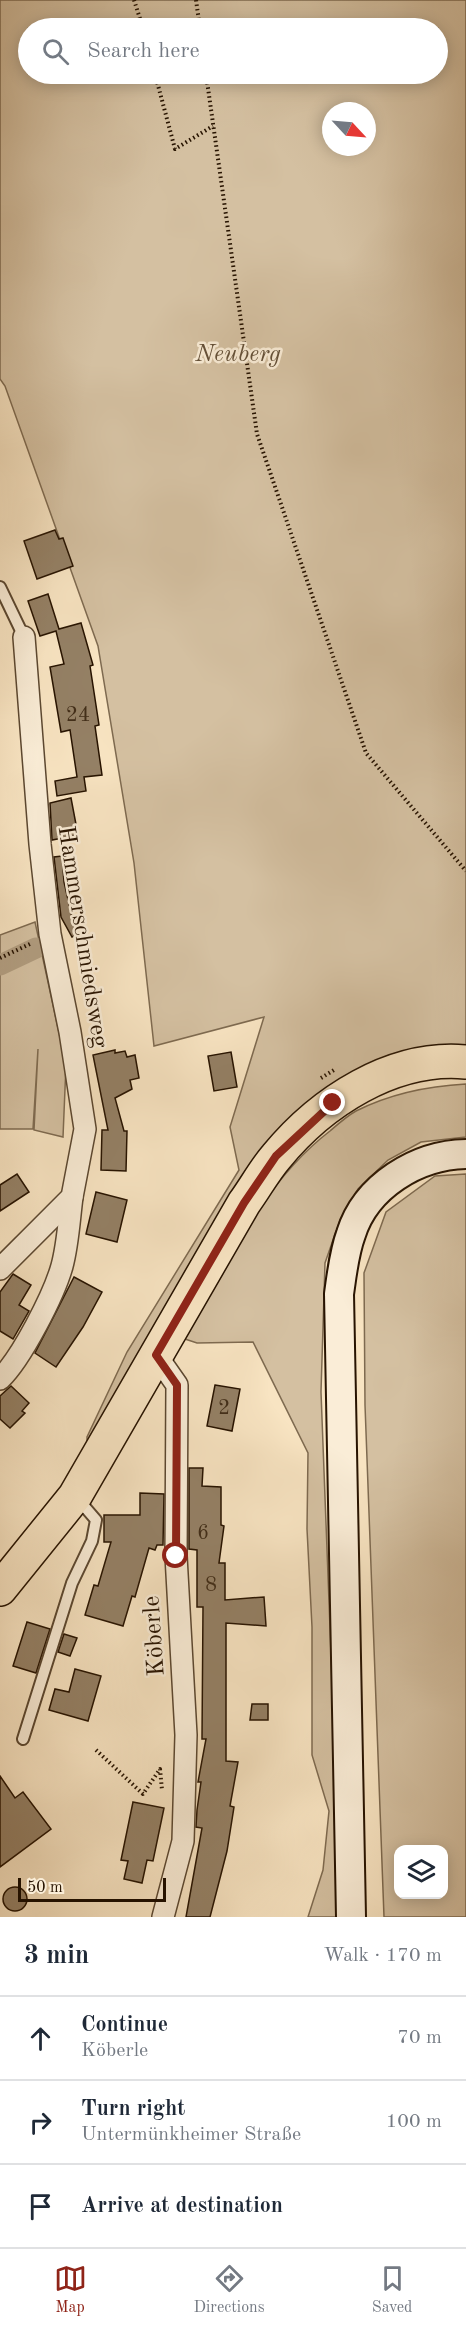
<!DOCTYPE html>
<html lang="en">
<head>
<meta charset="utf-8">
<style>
  :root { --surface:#fff; --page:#f2f2f3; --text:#1f2937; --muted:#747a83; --line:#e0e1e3; --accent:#8f2418 }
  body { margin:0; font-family:"Old Standard TT",serif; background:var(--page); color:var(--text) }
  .controls { position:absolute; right:18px; bottom:18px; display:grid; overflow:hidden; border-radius:12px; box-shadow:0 3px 15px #0003 }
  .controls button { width:54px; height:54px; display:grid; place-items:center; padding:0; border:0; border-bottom:2px solid var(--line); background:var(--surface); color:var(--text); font:30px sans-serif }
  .compass { position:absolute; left:322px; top:102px; width:54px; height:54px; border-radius:50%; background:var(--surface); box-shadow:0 3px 15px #0003; rotate:116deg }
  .scale { position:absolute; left:18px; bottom:15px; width:148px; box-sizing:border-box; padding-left:6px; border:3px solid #271300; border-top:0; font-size:16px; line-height:21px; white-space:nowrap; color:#271300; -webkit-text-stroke:4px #faedd7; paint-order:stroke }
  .stop { position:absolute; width:18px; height:18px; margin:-14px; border:4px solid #8f2418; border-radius:50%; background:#fff }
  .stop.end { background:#8f2418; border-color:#fff; box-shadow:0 2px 6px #0008 }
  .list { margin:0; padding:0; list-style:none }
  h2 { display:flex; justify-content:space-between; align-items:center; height:78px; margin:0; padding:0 24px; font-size:26px }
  h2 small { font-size:20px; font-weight:400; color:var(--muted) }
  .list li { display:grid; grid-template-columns:39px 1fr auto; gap:18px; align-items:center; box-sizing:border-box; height:84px; padding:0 24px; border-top:2px solid var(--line) }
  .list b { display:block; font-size:22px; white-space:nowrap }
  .list p { margin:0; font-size:20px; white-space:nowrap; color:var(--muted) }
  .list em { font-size:20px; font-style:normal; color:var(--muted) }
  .icon { flex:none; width:33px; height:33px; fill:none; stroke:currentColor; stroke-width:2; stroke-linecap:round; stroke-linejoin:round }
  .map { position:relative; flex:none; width:466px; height:1917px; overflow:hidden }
  .search { position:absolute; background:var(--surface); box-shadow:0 3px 15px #0003; left:18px; right:18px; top:18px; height:66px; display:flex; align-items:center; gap:15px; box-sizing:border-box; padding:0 21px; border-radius:33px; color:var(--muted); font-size:22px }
  .sheet { height:330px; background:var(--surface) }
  nav { display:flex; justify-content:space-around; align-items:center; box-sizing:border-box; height:84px; border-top:2px solid var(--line); background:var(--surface); font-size:16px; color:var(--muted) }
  nav a { display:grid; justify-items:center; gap:3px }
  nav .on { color:var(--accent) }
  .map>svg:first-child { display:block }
  .green { fill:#d4c0a1; stroke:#7e6a50; stroke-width:1.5; fill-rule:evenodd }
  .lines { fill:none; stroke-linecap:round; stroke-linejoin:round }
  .canal { stroke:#b19d80; stroke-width:21 }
  .building { fill:#948065; stroke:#271300; stroke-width:1.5 }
  .lane-casing { stroke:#5b4730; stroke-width:14 }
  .street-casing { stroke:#5b4730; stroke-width:24 }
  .secondary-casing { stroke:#271300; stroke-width:32 }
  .primary-casing { stroke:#271300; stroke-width:36 }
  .path { stroke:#271300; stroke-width:4; stroke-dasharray:1.5 3; stroke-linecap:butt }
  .lane { stroke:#faedd7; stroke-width:10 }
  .street { stroke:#faedd7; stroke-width:21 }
  .secondary { stroke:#faedd7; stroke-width:28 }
  .primary { stroke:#f8e4c2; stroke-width:33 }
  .route { stroke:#8f2418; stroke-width:8 }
  .labels { text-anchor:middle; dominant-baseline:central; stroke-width:5; stroke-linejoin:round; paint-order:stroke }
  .number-label { font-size:21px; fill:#422e19 }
  .park-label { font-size:24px; font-style:italic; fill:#645038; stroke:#faedd7 }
  .street-label { font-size:24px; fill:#271300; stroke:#faedd7 }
</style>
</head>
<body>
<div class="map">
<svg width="466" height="1917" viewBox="0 0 466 1917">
  <rect width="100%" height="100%" fill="#f8e4c2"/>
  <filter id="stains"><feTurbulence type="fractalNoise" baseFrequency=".00333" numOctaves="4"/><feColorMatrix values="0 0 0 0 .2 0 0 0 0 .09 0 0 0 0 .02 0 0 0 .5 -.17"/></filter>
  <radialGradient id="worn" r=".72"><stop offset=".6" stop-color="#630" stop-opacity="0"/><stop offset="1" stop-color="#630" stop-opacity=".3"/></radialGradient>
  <!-- green -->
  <g class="green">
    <path d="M 0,0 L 466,0 L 466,1047 L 353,1075 L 87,1446 L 87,1437 L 127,1352 L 239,1170 L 230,1127 L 264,1017 L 154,1046 L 134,863 L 98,646 L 5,386 L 0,379 ZM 28,28 L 438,28 L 438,74 L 28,74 ZM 331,111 L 367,111 L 367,147 L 331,147 Z"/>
    <polygon points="35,922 66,1065 63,1137 34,1130 38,1049 33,1129 0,1129 0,935"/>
    <path d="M 466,1084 L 466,1137 L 421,1142 L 388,1160 L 358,1189 L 340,1220 L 325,1263 L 321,1392 L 341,1917 L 308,1917 L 323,1870 L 329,1811 L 312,1755 L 312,1627 L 307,1529 L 308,1453 L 253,1342 L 197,1343 L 185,1339 C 226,1266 262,1183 330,1131 C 338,1124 347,1116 356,1111 C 390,1094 428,1086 466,1084 Z"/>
    <path d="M 466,1174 L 466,1917 L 384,1917 L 365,1405 L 364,1273 L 386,1212 L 435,1176 ZM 398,1850 L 444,1850 L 444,1894 L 398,1894 Z"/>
  </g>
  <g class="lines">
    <!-- canal -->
    <polyline class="canal" points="0,965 36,948"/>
  </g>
  <!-- building -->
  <g class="building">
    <polygon points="55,530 59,539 63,538 73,566 37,579 24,541"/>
    <polygon points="48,594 59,629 81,623 93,665 90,666 99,725 95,726 102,775 84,777 86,791 57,796 55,781 77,777 70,730 61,732 50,667 64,664 56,631 40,636 28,601"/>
    <polygon points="71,798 78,835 52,840 50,803"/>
    <polygon points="62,856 64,882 76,935 72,937 61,917 54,857"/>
    <polygon points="115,1050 115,1053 125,1051 127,1057 135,1055 139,1078 130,1080 132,1089 115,1098 124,1131 127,1131 126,1171 101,1170 102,1130 108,1130 93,1055"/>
    <polygon points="231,1052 237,1087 214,1091 208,1056"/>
    <polygon points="17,1174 29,1192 0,1211 0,1185"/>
    <polygon points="96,1192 127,1200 117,1242 86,1234"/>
    <polygon points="13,1274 31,1285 19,1305 29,1311 13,1339 0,1331 0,1292"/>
    <polygon points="74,1277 102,1292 83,1327 56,1367 35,1353"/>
    <polygon points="215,1385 240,1389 232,1431 207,1426"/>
    <polygon points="11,1386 29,1403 22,1411 25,1413 10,1428 0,1419 0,1396"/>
    <polygon points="189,1468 203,1468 202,1486 221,1487 221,1525 224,1526 219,1563 225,1563 225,1600 264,1597 266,1626 226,1623 226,1761 238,1762 230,1806 234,1807 227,1851 210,1917 186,1917 202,1828 196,1827 197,1810 201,1782 198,1782 206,1739 202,1739 203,1607 197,1607 197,1550 189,1549"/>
    <polygon points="140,1493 164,1494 163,1545 157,1545 155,1550 149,1548 135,1597 132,1596 123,1626 85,1615 94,1585 98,1586 111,1542 104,1542 104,1515 140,1515"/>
    <polygon points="27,1622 50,1629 36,1673 13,1666"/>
    <polygon points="64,1634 77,1638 70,1656 58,1652"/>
    <polygon points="75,1669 101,1676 88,1721 49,1710 55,1689 69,1692"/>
    <polygon points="252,1704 268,1704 268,1720 250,1720"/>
    <polygon points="0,1776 15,1798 23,1792 51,1829 0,1867"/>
    <polygon points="133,1802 164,1808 153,1861 147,1860 142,1883 124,1879 128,1861 121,1860"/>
    <circle cx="15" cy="1899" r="12"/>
  </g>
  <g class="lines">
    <defs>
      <g id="lane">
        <polyline points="0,587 24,637"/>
        <polyline points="23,1739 72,1583 92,1541 96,1520 77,1498"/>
      </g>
      <g id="street">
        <polyline points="0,1269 72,1197 85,1129 70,1032 50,934 40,844 24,637"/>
        <polyline points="156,1355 177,1385 176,1556 186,1735 183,1841 163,1917"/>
        <path d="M 0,1379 C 21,1359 54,1295 62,1266 C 68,1244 69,1220 72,1197"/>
      </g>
      <path id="secondary" d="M 351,1917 L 339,1294 C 342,1273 344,1253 351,1234 C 366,1186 417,1155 466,1154"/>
      <path id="primary" d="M 0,1589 L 75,1496 L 244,1203 C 255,1188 264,1171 276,1157 C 321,1102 393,1055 466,1062"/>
    </defs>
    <!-- lane casing -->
    <use href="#lane" class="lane-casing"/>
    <!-- street casing -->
    <use href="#street" class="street-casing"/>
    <!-- secondary casing -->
    <use href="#secondary" class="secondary-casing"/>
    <!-- primary casing -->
    <use href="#primary" class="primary-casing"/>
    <!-- path -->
    <g class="path">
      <polyline points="134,0 143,28"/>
      <polyline points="196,0 200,28"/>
      <polyline points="155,74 175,149 213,126"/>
      <polyline points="206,74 257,434 366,753 466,871"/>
      <polyline points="0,958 32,943"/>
      <polyline points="321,1078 334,1070"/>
      <polyline points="96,1750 143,1794 160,1769 162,1790"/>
    </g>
    <!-- lane -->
    <use href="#lane" class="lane"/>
    <!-- street -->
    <use href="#street" class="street"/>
    <!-- secondary -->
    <use href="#secondary" class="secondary"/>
    <!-- primary -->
    <use href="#primary" class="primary"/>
  </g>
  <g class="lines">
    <!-- route -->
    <polyline class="route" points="176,1556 177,1385 156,1355 244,1203 276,1156 333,1103"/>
  </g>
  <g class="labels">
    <!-- number labels -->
    <g class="number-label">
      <text x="78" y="715">24</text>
      <text x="224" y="1408">2</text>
      <text x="203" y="1533">6</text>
      <text x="211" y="1585">8</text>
    </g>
    <!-- park labels -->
    <g class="park-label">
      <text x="238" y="355">Neuberg</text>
    </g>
    <!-- street labels -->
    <g class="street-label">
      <text transform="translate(82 937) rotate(81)">Hammerschmiedsweg</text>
      <text transform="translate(155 1636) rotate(-94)">Köberle</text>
    </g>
  </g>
  <rect width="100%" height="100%" filter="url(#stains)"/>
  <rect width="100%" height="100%" fill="url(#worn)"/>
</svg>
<div class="controls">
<button><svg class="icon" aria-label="layers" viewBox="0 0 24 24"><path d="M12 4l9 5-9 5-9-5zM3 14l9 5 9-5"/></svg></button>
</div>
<svg class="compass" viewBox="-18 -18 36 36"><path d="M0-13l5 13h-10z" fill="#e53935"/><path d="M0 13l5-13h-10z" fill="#747a83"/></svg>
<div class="scale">50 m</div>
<div class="stop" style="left:176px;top:1556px"></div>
<div class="stop end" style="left:333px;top:1103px"></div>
<div class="search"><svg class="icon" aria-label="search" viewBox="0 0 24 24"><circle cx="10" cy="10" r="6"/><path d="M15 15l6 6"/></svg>Search here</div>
</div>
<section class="sheet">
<h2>3 min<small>Walk · 170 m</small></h2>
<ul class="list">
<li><svg class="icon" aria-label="ahead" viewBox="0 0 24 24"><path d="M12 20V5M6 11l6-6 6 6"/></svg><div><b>Continue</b><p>Köberle</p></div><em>70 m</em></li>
<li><svg class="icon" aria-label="right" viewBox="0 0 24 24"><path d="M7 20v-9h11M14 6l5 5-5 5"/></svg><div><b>Turn right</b><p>Untermünkheimer Straße</p></div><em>100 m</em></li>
<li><svg class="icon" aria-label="arrive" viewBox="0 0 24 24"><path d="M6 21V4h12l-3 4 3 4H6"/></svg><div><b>Arrive at destination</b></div></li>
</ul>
</section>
<nav>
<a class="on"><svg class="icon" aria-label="map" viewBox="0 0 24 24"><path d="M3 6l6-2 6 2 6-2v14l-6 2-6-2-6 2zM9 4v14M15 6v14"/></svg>Map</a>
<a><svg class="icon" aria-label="directions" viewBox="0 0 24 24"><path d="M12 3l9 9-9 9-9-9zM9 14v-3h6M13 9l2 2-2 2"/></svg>Directions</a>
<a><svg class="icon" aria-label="saved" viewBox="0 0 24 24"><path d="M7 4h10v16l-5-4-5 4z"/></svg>Saved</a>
</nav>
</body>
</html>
